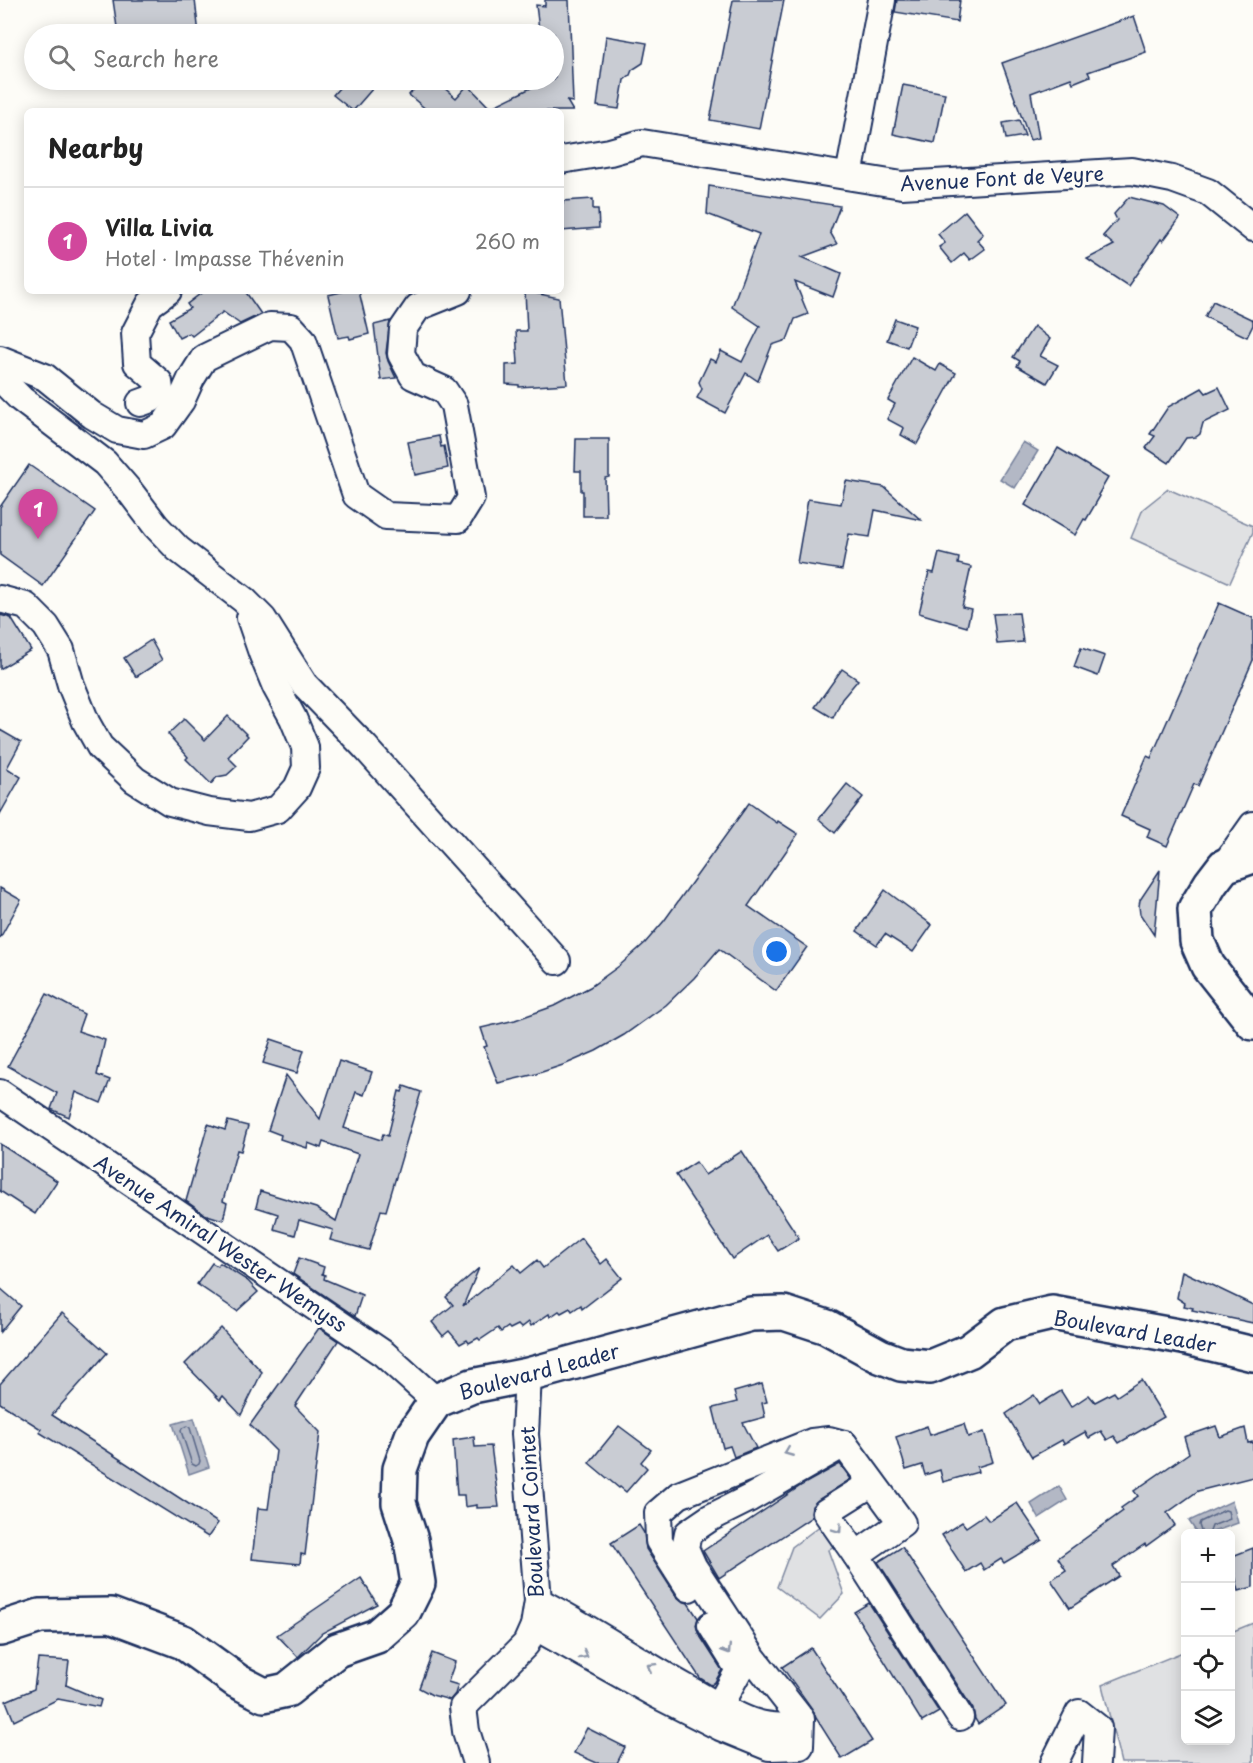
<!DOCTYPE html>
<html lang="en">
<head>
<meta charset="utf-8">
<style>
  :root { --surface:#fff; --page:#f6f6f6; --text:#222; --muted:#767676; --line:#e0e0e0; --accent:#111827 }
  body { margin:0; font-family:"Playpen Sans",sans-serif; background:var(--page); color:var(--text) }
  .controls { position:absolute; right:18px; bottom:18px; display:grid; overflow:hidden; border-radius:9px; box-shadow:0 3px 15px #0003 }
  .controls button { width:54px; height:54px; display:grid; place-items:center; padding:0; border:0; border-bottom:2px solid var(--line); background:var(--surface); color:var(--text); font:30px sans-serif }
  .you { position:absolute; left:777px; top:952px; width:21px; height:21px; margin:-15px; border:4px solid #fff; border-radius:50%; background:#1a73e8; box-shadow:0 0 0 9px #1a73e833 }
  .badge { display:grid; place-items:center; width:39px; height:39px; border-radius:50%; background:var(--accent); color:#fff; font-size:20px; font-weight:700 }
  .pin { position:absolute; translate:-50% -50px; filter:drop-shadow(0 2px 3px #0008) }
  .pin::after { content:''; position:absolute; top:32px; width:21px; height:18px; background:inherit; clip-path:polygon(0 0,100% 0,50% 100%) }
  .list { margin:0; padding:0; list-style:none }
  h2 { display:flex; justify-content:space-between; align-items:center; height:78px; margin:0; padding:0 24px; font-size:26px }
  h2 small { font-size:20px; font-weight:400; color:var(--muted) }
  .list li { display:grid; grid-template-columns:39px 1fr auto; gap:18px; align-items:center; box-sizing:border-box; height:108px; padding:0 24px; border-top:2px solid var(--line) }
  .list b { display:block; font-size:22px; white-space:nowrap }
  .list p { margin:0; font-size:20px; white-space:nowrap; color:var(--muted) }
  .list em { font-size:20px; font-style:normal; color:var(--muted) }
  .icon { flex:none; width:33px; height:33px; fill:none; stroke:currentColor; stroke-width:2; stroke-linecap:round; stroke-linejoin:round }
  .map { position:relative; flex:none; width:1253px; height:1763px; overflow:hidden }
  .search { position:absolute; background:var(--surface); box-shadow:0 3px 15px #0003; left:24px; top:24px; width:540px; height:66px; display:flex; align-items:center; gap:15px; box-sizing:border-box; padding:0 21px; border-radius:33px; color:var(--muted); font-size:22px }
  .panel { position:absolute; background:var(--surface); box-shadow:0 3px 15px #0003; left:24px; top:108px; width:540px; height:186px; border-radius:9px }
  .map>svg:first-child { display:block }
  .green { fill:#e0e1e3; stroke:#7e88a0; stroke-width:1.5 }
  .water { fill:#b3b8c5; stroke:#76819c; stroke-width:1.5 }
  .lines { fill:none; stroke-linecap:round; stroke-linejoin:round }
  .shore { stroke:#586687; stroke-width:1.5 }
  .building { fill:#c9ccd3; stroke:#1b2f5e; stroke-width:1.5 }
  .street-casing { stroke:#1b2f5e; stroke-width:30 }
  .secondary-casing { stroke:#1b2f5e; stroke-width:38 }
  .street { stroke:#fdfcf7; stroke-width:26 }
  .secondary { stroke:#fdfcf7; stroke-width:33 }
  .oneway { stroke:#8c96aa }
  .labels { text-anchor:middle; dominant-baseline:central; stroke-width:6; stroke-linejoin:round; paint-order:stroke }
  .street-label { font-size:20px; fill:#1b2f5e; stroke:#fdfcf7 }
</style>
</head>
<body>
<div class="map">
<svg width="1253" height="1763" viewBox="0 0 1253 1763">
  <rect width="100%" height="100%" fill="#fdfcf7"/>
  <filter id="ink" filterUnits="userSpaceOnUse"><feTurbulence type="fractalNoise" baseFrequency=".0167" numOctaves="2"/><feDisplacementMap in="SourceGraphic" scale="12" xChannelSelector="R" yChannelSelector="G"/><feConvolveMatrix kernelMatrix="1 2 1 2 8 2 1 2 1" color-interpolation-filters="sRGB"/></filter>
  <g filter="url(#ink)">
    <!-- green -->
    <g class="green">
      <polygon points="1168,489 1253,526 1253,532 1230,583 1131,538 1143,509"/>
      <polygon points="821,1525 834,1546 828,1550 844,1594 820,1619 777,1587 792,1547"/>
      <polygon points="1253,1623 1253,1763 1121,1763 1102,1685 1185,1651 1186,1740 1230,1740 1231,1632"/>
    </g>
    <!-- water -->
    <g class="water">
      <polygon points="1023,442 1038,451 1015,488 1000,479"/>
      <polygon points="194,1418 209,1467 189,1474 173,1424"/>
      <polygon points="1059,1486 1067,1500 1039,1518 1031,1504"/>
      <polygon points="1232,1501 1238,1523 1210,1533 1197,1533 1189,1521"/>
    </g>
    <g class="lines">
      <!-- shore -->
      <g class="shore">
        <polygon points="188,1426 190,1428 200,1461 199,1464 196,1466 192,1464 181,1431 182,1428"/>
        <polyline points="1202,1534 1199,1525 1200,1522 1225,1510 1228,1511 1230,1519 1212,1526 1209,1534"/>
      </g>
    </g>
    <!-- building -->
    <g class="building">
      <polygon points="113,0 195,0 199,34 118,34"/>
      <polygon points="545,0 569,0 573,102 567,101 573,111 428,111 409,95 422,80 435,80 456,98 468,85 490,108 547,80 554,80 555,76 554,34 548,34 547,28 539,29 536,5 545,6"/>
      <polygon points="733,0 784,0 759,129 710,120"/>
      <polygon points="897,0 960,0 957,22 895,12"/>
      <polygon points="1134,16 1146,52 1088,72 1090,76 1073,83 1071,78 1031,93 1039,138 1030,140 1002,63"/>
      <polygon points="606,36 647,43 643,63 632,70 630,75 624,80 619,109 597,106"/>
      <polygon points="346,80 380,80 353,111 333,95"/>
      <polygon points="903,85 945,93 935,143 893,134"/>
      <polygon points="1019,120 1025,136 1006,139 1003,123"/>
      <polygon points="709,186 840,206 830,232 837,244 802,257 841,274 833,297 795,282 808,314 795,319 787,340 772,345 758,381 746,373 725,413 697,398 702,389 699,382 710,359 716,362 721,351 742,362 760,326 732,307 759,234 707,214"/>
      <polygon points="1129,197 1164,206 1180,218 1163,241 1161,239 1128,286 1087,259 1114,245 1103,236 1117,220 1114,214"/>
      <polygon points="593,199 593,209 598,209 599,228 561,231 561,204 563,204 563,201"/>
      <polygon points="965,211 983,234 977,240 985,249 970,260 964,253 952,263 939,247 945,243 938,234"/>
      <polygon points="204,291 245,291 261,314 240,324 223,312 192,336 189,333 179,338 169,320 190,308 187,304"/>
      <polygon points="345,291 359,291 369,334 350,339 349,336 338,338 328,295"/>
      <polygon points="525,291 559,298 567,384 519,387 519,385 506,384 506,365 518,364 516,331 527,331"/>
      <polygon points="1213,301 1253,320 1253,325 1247,337 1205,317"/>
      <polygon points="895,319 915,326 907,347 887,340"/>
      <polygon points="390,321 386,353 388,361 396,378 381,380 374,325"/>
      <polygon points="1034,326 1050,339 1040,356 1058,365 1047,383 1017,366 1020,361 1013,357"/>
      <polygon points="912,357 936,371 940,364 956,373 917,444 901,435 904,428 887,419 895,404 888,400"/>
      <polygon points="1219,387 1230,410 1203,423 1200,434 1196,437 1186,438 1169,463 1146,448 1155,436 1150,434 1168,407 1202,388 1206,393"/>
      <polygon points="439,436 441,447 444,446 448,468 415,475 408,442"/>
      <polygon points="576,439 609,439 609,477 605,478 606,516 583,516 583,491 581,491 581,471 575,471"/>
      <polygon points="1058,448 1108,478 1098,495 1100,496 1086,520 1084,519 1075,535 1025,505"/>
      <polygon points="29,465 95,511 43,586 0,555 0,507"/>
      <polygon points="846,481 884,487 921,520 875,510 870,537 849,534 842,570 797,563 808,499 841,504"/>
      <polygon points="939,553 959,558 958,564 971,567 962,607 971,609 967,627 919,613 929,572 934,573"/>
      <polygon points="1219,603 1253,618 1253,660 1198,786 1194,784 1167,846 1147,837 1150,829 1121,816 1147,756 1151,758"/>
      <polygon points="1019,613 1023,642 997,644 993,614"/>
      <polygon points="0,615 11,618 31,650 0,669"/>
      <polygon points="151,640 162,660 136,677 124,658"/>
      <polygon points="1081,648 1105,656 1098,676 1074,667"/>
      <polygon points="842,669 858,680 842,699 833,718 815,707"/>
      <polygon points="228,716 248,736 228,757 237,766 227,775 217,777 211,784 186,759 188,757 168,734 184,719 205,740"/>
      <polygon points="0,730 21,742 7,768 21,777 0,814"/>
      <polygon points="847,784 863,797 835,833 819,819"/>
      <polygon points="749,803 777,823 778,821 798,834 748,906 807,947 776,991 719,949 694,978 666,1005 624,1035 596,1051 566,1064 536,1074 498,1083 484,1047 487,1046 481,1028 515,1020 554,1006 590,987 619,966 645,943 664,921"/>
      <polygon points="1160,870 1154,935 1140,914 1139,906 1140,900"/>
      <polygon points="0,888 21,900 0,938"/>
      <polygon points="885,890 932,925 913,952 885,934 877,945 857,931"/>
      <polygon points="47,994 84,1014 78,1031 105,1040 97,1075 110,1080 101,1103 76,1092 69,1117 51,1109 57,1093 8,1066"/>
      <polygon points="271,1039 304,1050 297,1073 263,1063"/>
      <polygon points="339,1061 372,1072 364,1095 356,1092 344,1128 381,1140 383,1134 388,1136 399,1091 402,1092 404,1086 421,1092 386,1211 381,1210 369,1250 330,1240 333,1230 299,1220 295,1235 274,1229 278,1214 256,1207 260,1191 316,1208 336,1221 358,1154 323,1142 321,1148 308,1143 307,1148 280,1139 281,1135 268,1130 286,1075 320,1119"/>
      <polygon points="228,1121 248,1126 241,1151 237,1150 223,1201 227,1203 223,1220 204,1214 186,1201 208,1124 225,1130"/>
      <polygon points="0,1144 57,1181 35,1214 0,1191"/>
      <polygon points="742,1151 799,1238 778,1251 767,1235 732,1259 676,1175 696,1162 705,1175"/>
      <polygon points="581,1238 601,1264 607,1259 622,1278 582,1309 581,1305 572,1311 570,1308 561,1313 559,1311 550,1317 549,1314 531,1326 529,1322 521,1328 518,1325 510,1329 508,1327 501,1332 498,1328 480,1340 478,1338 469,1343 467,1340 460,1344 449,1331 443,1336 432,1322 453,1305 446,1297 479,1268 463,1306 514,1265 521,1273 537,1260 543,1268"/>
      <polygon points="299,1258 324,1267 322,1274 325,1275 324,1279 362,1295 355,1316 293,1274"/>
      <polygon points="212,1263 217,1266 220,1263 248,1281 258,1292 237,1311 197,1284"/>
      <polygon points="1182,1271 1253,1305 1253,1323 1192,1310 1193,1308 1184,1306 1185,1303 1177,1298"/>
      <polygon points="0,1288 21,1306 0,1332"/>
      <polygon points="62,1313 107,1353 52,1415 218,1523 208,1537 39,1432 41,1429 0,1403 0,1384"/>
      <polygon points="221,1328 262,1372 241,1415 223,1396 220,1400 185,1364"/>
      <polygon points="319,1328 338,1341 295,1406 320,1432 305,1555 301,1554 300,1564 252,1559 258,1508 268,1509 276,1451 250,1425"/>
      <polygon points="1141,1380 1164,1417 1119,1443 1114,1436 1107,1440 1101,1431 1089,1438 1085,1432 1064,1444 1062,1440 1032,1457 1006,1414 1034,1395 1040,1404 1061,1391 1071,1407 1089,1395 1095,1402 1114,1392 1117,1396"/>
      <polygon points="762,1384 767,1402 762,1403 765,1417 743,1423 756,1448 734,1457 730,1446 723,1448 713,1408 737,1402 734,1392"/>
      <polygon points="964,1424 968,1437 984,1432 993,1462 977,1467 978,1472 943,1482 940,1470 925,1475 922,1465 906,1470 896,1437 927,1426 930,1435"/>
      <polygon points="619,1426 651,1450 641,1462 647,1468 626,1492 620,1487 619,1488 589,1463"/>
      <polygon points="1216,1426 1220,1437 1245,1428 1248,1443 1253,1442 1253,1477 1198,1491 1167,1513 1175,1525 1146,1546 1145,1544 1113,1566 1119,1576 1070,1608 1051,1580 1066,1570 1058,1558 1123,1511 1121,1508 1138,1496 1134,1491 1189,1453 1184,1437"/>
      <polygon points="474,1437 475,1447 491,1446 499,1507 477,1508 477,1505 465,1507 464,1495 457,1495 453,1440"/>
      <polygon points="840,1464 851,1479 818,1500 812,1506 811,1512 812,1517 719,1578 703,1551 802,1485"/>
      <polygon points="1017,1503 1042,1540 1004,1563 1001,1559 984,1570 980,1563 966,1572 942,1535 962,1522 966,1527 984,1515 989,1521"/>
      <polygon points="639,1525 644,1533 646,1549 676,1596 682,1601 688,1603 698,1618 696,1625 698,1633 722,1670 715,1682 711,1685 700,1678 611,1543"/>
      <polygon points="902,1547 1006,1705 978,1724 975,1719 973,1709 878,1562"/>
      <polygon points="1253,1548 1253,1587 1239,1591 1230,1557"/>
      <polygon points="361,1578 377,1604 322,1633 298,1657 277,1635"/>
      <polygon points="869,1603 939,1712 922,1722 854,1612"/>
      <polygon points="811,1648 872,1741 842,1759 816,1718 813,1710 782,1667"/>
      <polygon points="432,1653 455,1662 448,1682 458,1685 455,1694 450,1700 432,1695 419,1688"/>
      <polygon points="38,1659 69,1661 66,1685 101,1700 99,1707 58,1699 14,1721 6,1701 34,1689"/>
      <polygon points="587,1728 625,1747 617,1763 597,1763 574,1753"/>
    </g>
    <g class="lines">
      <defs>
        <g id="street">
          <polyline points="561,160 610,152 642,143 902,185 1132,171 1172,179 1208,192 1253,228"/>
          <polyline points="849,176 882,0"/>
          <polyline points="0,359 45,377 92,415 117,430 144,435 163,426 181,401 191,379 204,358 270,326 291,327 303,340 356,495 386,516 458,519 471,498 454,405 444,390 413,376 401,354 403,329 418,307 458,291"/>
          <polyline points="0,370 6,384 21,399 105,463 131,493 156,526 178,549 244,600 263,619 304,684 365,747 557,961"/>
          <polyline points="140,403 151,399 160,390 159,382 137,363 135,333 150,304 168,291"/>
          <polyline points="0,599 26,606 46,626 61,650 71,685 86,722 100,747 135,780 170,802 209,812 249,817 278,809 297,788 306,768 305,747 293,718 276,687 262,653 250,618"/>
          <polyline points="1224,866 1253,825"/>
          <polyline points="0,1093 384,1354 436,1401"/>
          <polyline points="872,1483 826,1512 856,1555 960,1717"/>
          <polyline points="689,1588 659,1541 658,1513 679,1495 812,1442 829,1440 844,1444 902,1523 856,1555"/>
          <path d="M 538,1601 C 588,1627 635,1659 685,1687 C 706,1699 727,1712 750,1721 C 766,1727 782,1727 799,1727"/>
          <polyline points="711,1625 739,1670 719,1706"/>
          <polyline points="534,1626 657,1695 720,1727 769,1747 800,1746 801,1719 753,1658 693,1566 685,1548 688,1533 710,1518 750,1498 844,1444"/>
          <polyline points="476,1763 466,1731 463,1707 526,1644 534,1626 538,1601 525,1434 528,1375"/>
          <polyline points="1054,1763 1079,1713 1098,1728 1096,1763"/>
        </g>
        <g id="secondary">
          <polyline points="1253,856 1224,866 1211,883 1195,909 1197,941 1208,966 1253,1023"/>
          <polyline points="0,1629 40,1616 111,1615 183,1642 237,1681 264,1695 287,1690 337,1650 377,1636 403,1613 418,1583 411,1540 399,1503 400,1469 412,1436 436,1401 472,1386 528,1375 751,1314 784,1313 827,1327 880,1356 901,1364 930,1367 969,1351 1005,1324 1052,1313 1183,1337 1253,1354"/>
        </g>
      </defs>
      <!-- street casing -->
      <use href="#street" class="street-casing"/>
      <!-- secondary casing -->
      <use href="#secondary" class="secondary-casing"/>
      <!-- street -->
      <use href="#street" class="street"/>
      <!-- secondary -->
      <use href="#secondary" class="secondary"/>
    </g>
    <!-- one-way arrows -->
    <defs><path id="oneway-chevron" d="M-2-3.5L2.5 0L-2 3.5" fill="none" stroke-width="1.6" stroke-linecap="round" stroke-linejoin="round" transform="scale(1.5)"/></defs>
    <g class="oneway">
      <use href="#oneway-chevron" transform="translate(788 1452) rotate(158)"/>
      <use href="#oneway-chevron" transform="translate(838 1529) rotate(55)"/>
      <use href="#oneway-chevron" transform="translate(727 1650) rotate(58)"/>
      <use href="#oneway-chevron" transform="translate(584 1655) rotate(29)"/>
      <use href="#oneway-chevron" transform="translate(651 1667) rotate(-148)"/>
    </g>
  </g>
  <g class="labels">
    <!-- street labels -->
    <g class="street-label">
      <text transform="translate(1002 178) rotate(-3)">Avenue Font de Veyre</text>
      <text transform="translate(221 1243) rotate(34)">Avenue Amiral Wester Wemyss</text>
      <text transform="translate(1135 1331) rotate(10)">Boulevard Leader</text>
      <text transform="translate(539 1371) rotate(-15)">Boulevard Leader</text>
      <text transform="translate(531 1512) rotate(-93)">Boulevard Cointet</text>
    </g>
  </g>
</svg>
<div class="controls">
<button>+</button>
<button>−</button>
<button><svg class="icon" aria-label="locate" viewBox="0 0 24 24"><circle cx="12" cy="12" r="6"/><path d="M12 2v4M12 18v4M2 12h4M18 12h4"/></svg></button>
<button><svg class="icon" aria-label="layers" viewBox="0 0 24 24"><path d="M12 4l9 5-9 5-9-5zM3 14l9 5 9-5"/></svg></button>
</div>
<div class="you"></div>
<div class="pin badge" style="left:38px;top:539px;background:#d1479c">1</div>
<div class="search"><svg class="icon" aria-label="search" viewBox="0 0 24 24"><circle cx="10" cy="10" r="6"/><path d="M15 15l6 6"/></svg>Search here</div>
<section class="panel">
<h2>Nearby<small></small></h2>
<ul class="list">
<li><span class="badge" style="background:#d1479c">1</span><div><b>Villa Livia</b><p>Hotel · Impasse Thévenin</p></div><em>260 m</em></li>
</ul>
</section>
</div>
</body>
</html>
